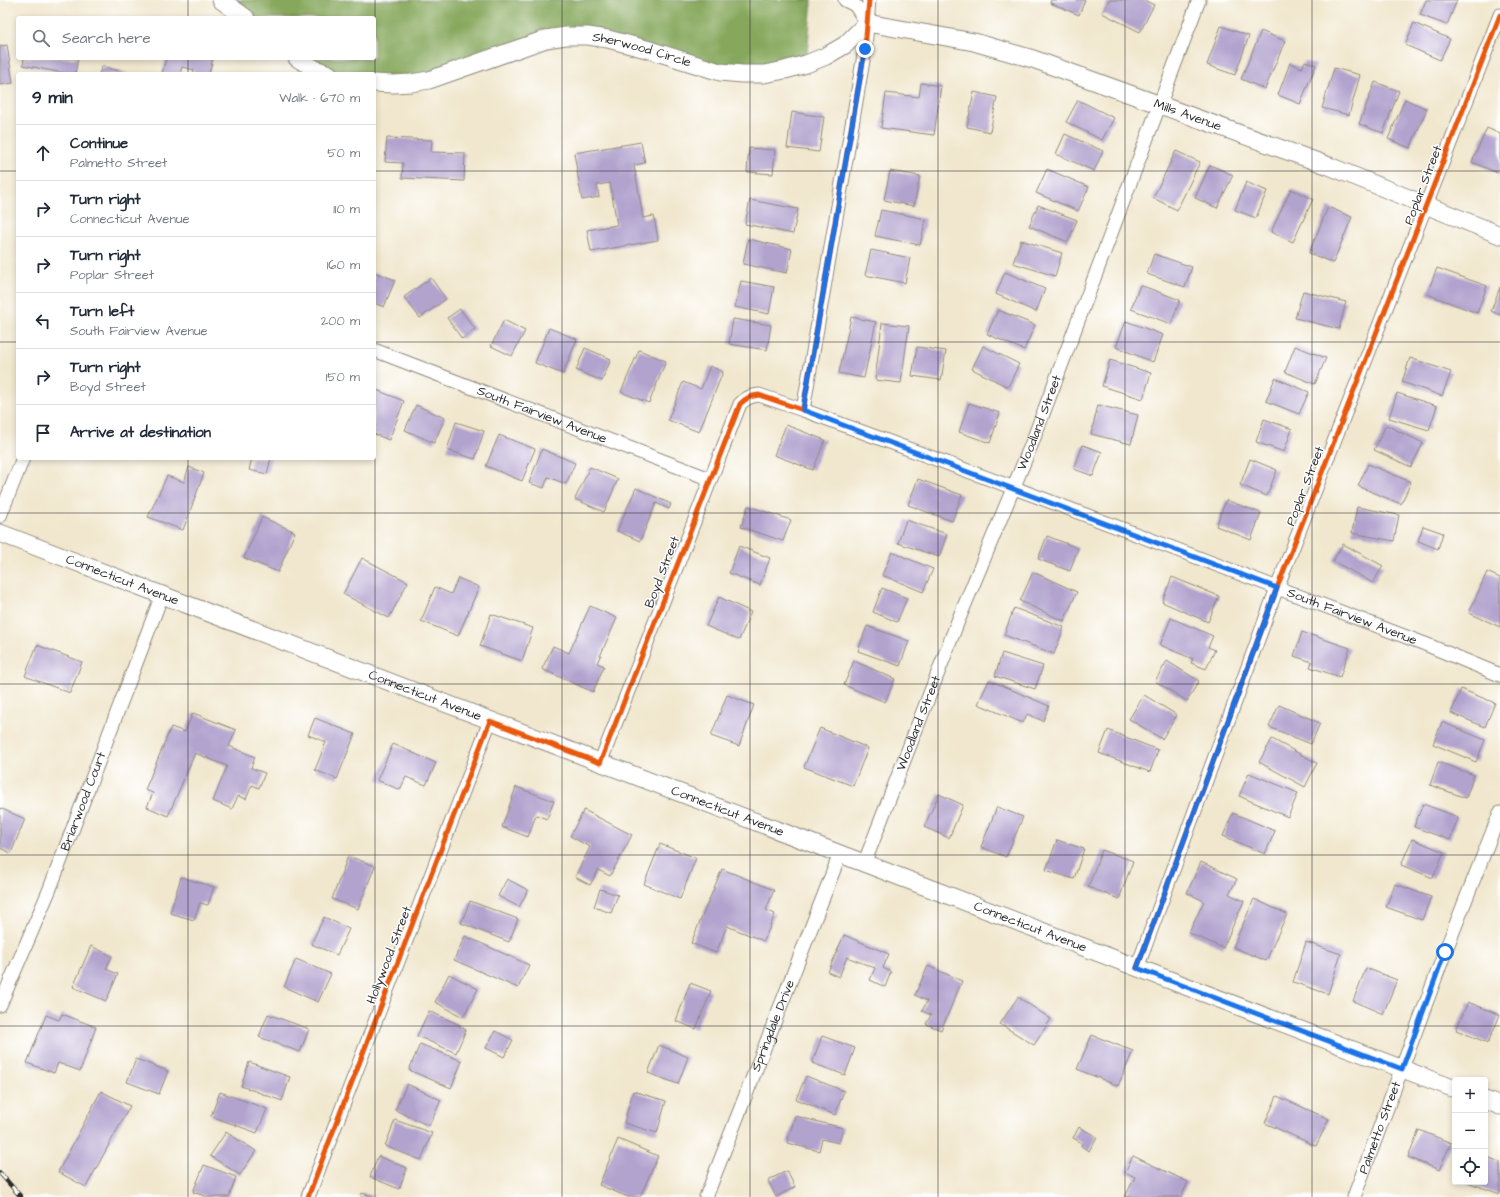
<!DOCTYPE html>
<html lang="en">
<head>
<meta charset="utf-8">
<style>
  :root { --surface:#fff; --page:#f6f6f7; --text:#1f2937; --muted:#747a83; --line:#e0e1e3 }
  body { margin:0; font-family:"Architects Daughter",sans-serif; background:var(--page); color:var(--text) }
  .controls { position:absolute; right:12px; bottom:12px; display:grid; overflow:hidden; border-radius:4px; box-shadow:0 2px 6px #0003 }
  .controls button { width:36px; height:36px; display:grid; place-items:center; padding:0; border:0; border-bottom:1px solid var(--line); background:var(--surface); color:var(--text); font:20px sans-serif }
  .stop { position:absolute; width:12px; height:12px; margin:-9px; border:3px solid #1a73e8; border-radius:50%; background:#fff }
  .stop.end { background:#1a73e8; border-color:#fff; box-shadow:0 1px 4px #0008 }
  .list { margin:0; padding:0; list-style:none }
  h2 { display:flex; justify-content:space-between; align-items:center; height:52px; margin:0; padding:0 16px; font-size:17px }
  h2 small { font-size:13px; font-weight:400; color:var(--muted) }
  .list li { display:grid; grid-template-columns:26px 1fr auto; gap:12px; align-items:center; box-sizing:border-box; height:56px; padding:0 16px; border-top:1px solid var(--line) }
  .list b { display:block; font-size:15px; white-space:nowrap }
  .list p { margin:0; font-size:13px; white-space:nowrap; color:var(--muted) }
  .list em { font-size:13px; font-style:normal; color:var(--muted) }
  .icon { flex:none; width:22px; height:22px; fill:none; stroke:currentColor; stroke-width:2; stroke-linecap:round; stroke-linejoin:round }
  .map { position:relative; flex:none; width:1500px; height:1197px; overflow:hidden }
  .search { position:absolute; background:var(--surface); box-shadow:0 2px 6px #0003; left:16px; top:16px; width:360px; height:44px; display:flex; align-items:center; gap:10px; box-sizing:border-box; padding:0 14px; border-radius:4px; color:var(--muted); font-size:15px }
  .panel { position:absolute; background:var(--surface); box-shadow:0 2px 6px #0003; left:16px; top:72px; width:360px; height:388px; border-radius:4px }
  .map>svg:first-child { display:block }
  .forest { fill:#86a75b; stroke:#586943 }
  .building { fill:#b1a2ce }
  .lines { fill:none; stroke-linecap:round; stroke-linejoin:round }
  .minor-casing { stroke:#8e897c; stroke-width:15 }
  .tertiary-casing { stroke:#8e897c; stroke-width:19 }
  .minor { stroke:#fff; stroke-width:13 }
  .tertiary { stroke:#fff; stroke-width:17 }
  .rail-casing { stroke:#2b2b2b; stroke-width:4.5 }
  .rail { stroke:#fff; stroke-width:3; stroke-dasharray:9; stroke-linecap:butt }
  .cycleway-casing { stroke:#fff; stroke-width:8 }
  .cycleway { stroke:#e8590c; stroke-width:5 }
  .route { stroke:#1a73e8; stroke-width:5 }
  .grid { fill:none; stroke:#2b2b2b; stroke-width:1; stroke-opacity:0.55 }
  .labels { text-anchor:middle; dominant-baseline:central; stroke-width:3; stroke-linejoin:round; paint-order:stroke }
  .street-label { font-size:13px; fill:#2b2b2b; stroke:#fff }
</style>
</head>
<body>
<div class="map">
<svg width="1500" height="1197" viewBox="0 0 1500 1197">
  <rect width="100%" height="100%" fill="#fff"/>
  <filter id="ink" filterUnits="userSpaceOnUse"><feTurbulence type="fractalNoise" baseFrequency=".025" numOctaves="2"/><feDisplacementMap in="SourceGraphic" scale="8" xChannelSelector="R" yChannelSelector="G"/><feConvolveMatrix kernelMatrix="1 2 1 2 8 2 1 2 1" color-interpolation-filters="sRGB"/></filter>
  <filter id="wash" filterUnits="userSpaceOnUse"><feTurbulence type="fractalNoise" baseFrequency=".012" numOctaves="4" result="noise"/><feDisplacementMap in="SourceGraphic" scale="16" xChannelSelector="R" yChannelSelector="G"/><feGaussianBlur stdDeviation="0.9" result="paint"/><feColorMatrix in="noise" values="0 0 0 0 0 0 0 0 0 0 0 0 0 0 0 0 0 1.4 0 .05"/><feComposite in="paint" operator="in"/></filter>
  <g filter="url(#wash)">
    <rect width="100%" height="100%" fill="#f1e7ce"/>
    <!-- forest -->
    <polygon class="forest" points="221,0 812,0 806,64 764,74 588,36 446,75 374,83 374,74 329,74 297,58 374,58 374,18 246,18"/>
    <g id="blocks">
      <!-- building -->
      <g class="building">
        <polygon points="1051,0 1085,0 1079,15 1050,3"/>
        <polygon points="1109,0 1144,0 1154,5 1140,32 1102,13"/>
        <polygon points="1426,0 1457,0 1447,25 1420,15"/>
        <polygon points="1414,23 1450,39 1440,60 1405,45"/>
        <polygon points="1221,26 1249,36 1235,75 1207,65"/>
        <polygon points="1261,31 1285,41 1265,89 1241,79"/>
        <polygon points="7,45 13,83 0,85 0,46"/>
        <polygon points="24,58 78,58 75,74 68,74 23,65"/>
        <polygon points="166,58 213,58 209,74 193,74 194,70 182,67 180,74 162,74"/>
        <polygon points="1305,61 1316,65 1300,104 1278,95 1290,63 1302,68"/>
        <polygon points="102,66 129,74 99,74"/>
        <polygon points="1334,68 1360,75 1349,115 1322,108"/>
        <polygon points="1375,82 1399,91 1383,133 1359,124"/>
        <polygon points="921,83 941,86 934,135 881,128 886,93 919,97"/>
        <polygon points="974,92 997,97 990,132 967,127"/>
        <polygon points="1405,99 1427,109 1410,148 1388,139"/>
        <polygon points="1078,100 1114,118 1102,140 1066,122"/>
        <polygon points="792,112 824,117 819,152 787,148"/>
        <polygon points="1487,128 1500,134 1500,174 1472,162"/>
        <polygon points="1065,134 1103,151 1094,171 1056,154"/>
        <polygon points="387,138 432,140 431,152 465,153 464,181 402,178 403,163 385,162"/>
        <polygon points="641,142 645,163 634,165 643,218 654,216 658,240 591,252 587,230 617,225 610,183 597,185 599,197 582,200 574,153"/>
        <polygon points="749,148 775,150 773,174 747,172"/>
        <polygon points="1176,151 1200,162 1177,210 1153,198"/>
        <polygon points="1210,165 1233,175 1217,208 1195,198"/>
        <polygon points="1047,169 1089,187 1078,211 1036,193"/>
        <polygon points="890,171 920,176 914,206 884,200"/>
        <polygon points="1246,182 1267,191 1256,218 1235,210"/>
        <polygon points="1291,189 1313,199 1293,242 1271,232"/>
        <polygon points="750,200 798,209 793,234 745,224"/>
        <polygon points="1038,205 1077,220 1068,242 1029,226"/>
        <polygon points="1328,207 1352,217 1333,263 1309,253"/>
        <polygon points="881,210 926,219 920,245 875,236"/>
        <polygon points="748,239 792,249 787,273 743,264"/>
        <polygon points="1021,240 1062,253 1055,276 1013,263"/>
        <polygon points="871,250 910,258 905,283 865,275"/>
        <polygon points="1154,254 1192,267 1185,287 1147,274"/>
        <polygon points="1437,268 1487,286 1477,313 1427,294"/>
        <polygon points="374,272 395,280 384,307 374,303"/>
        <polygon points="1005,272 1045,289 1036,312 996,294"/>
        <polygon points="431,278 446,299 420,318 404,297"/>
        <polygon points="741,281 774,287 769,314 735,307"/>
        <polygon points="1140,285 1180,300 1171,324 1131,309"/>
        <polygon points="1500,287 1500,315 1491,311"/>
        <polygon points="1303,291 1346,302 1339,329 1295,318"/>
        <polygon points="460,309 475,329 462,339 447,318"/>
        <polygon points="998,310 1035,325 1024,350 987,334"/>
        <polygon points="851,317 876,322 864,378 839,373"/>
        <polygon points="733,319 771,325 767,350 729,344"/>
        <polygon points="504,320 525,331 512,356 491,346"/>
        <polygon points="1126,321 1163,335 1153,362 1116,347"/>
        <polygon points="882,323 909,326 901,383 875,380"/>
        <polygon points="549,328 577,339 563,374 535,363"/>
        <polygon points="983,346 1019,364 1008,387 972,369"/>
        <polygon points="1295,346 1326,358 1315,384 1285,372"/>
        <polygon points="917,347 946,351 941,380 912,376"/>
        <polygon points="585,348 611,359 602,381 576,370"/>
        <polygon points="639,350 666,361 649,403 621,392"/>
        <polygon points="1410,358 1451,372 1442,396 1402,382"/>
        <polygon points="1110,360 1151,373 1143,399 1102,386"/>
        <polygon points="710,366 723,372 699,432 668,420 683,382 701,389"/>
        <polygon points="1275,378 1309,392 1299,414 1266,401"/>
        <polygon points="374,389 404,401 389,440 374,434"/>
        <polygon points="1397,393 1437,406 1429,430 1389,418"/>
        <polygon points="969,403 1000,413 990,443 959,432"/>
        <polygon points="416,405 445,418 434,443 405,430"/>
        <polygon points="1098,405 1138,415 1131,444 1091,434"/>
        <polygon points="1264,419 1292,429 1284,452 1256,442"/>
        <polygon points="456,422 484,431 475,459 447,450"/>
        <polygon points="786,425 825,440 813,470 774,455"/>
        <polygon points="1386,425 1423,443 1411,467 1374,450"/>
        <polygon points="499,435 535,449 522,481 486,466"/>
        <polygon points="1083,445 1102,452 1093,476 1074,469"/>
        <polygon points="542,449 575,463 566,484 548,477 544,488 529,483"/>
        <polygon points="252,458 271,458 267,474 249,470"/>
        <polygon points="1250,459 1277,470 1267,496 1240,485"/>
        <polygon points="1368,464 1411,482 1401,504 1358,486"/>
        <polygon points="189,467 204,473 183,530 148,517 167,476 184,482"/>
        <polygon points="590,467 618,479 604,512 575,499"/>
        <polygon points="918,479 962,495 952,521 908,505"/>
        <polygon points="636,488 671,504 669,509 656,503 640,541 617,531"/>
        <polygon points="1226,500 1261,513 1251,540 1216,526"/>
        <polygon points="748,506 791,520 783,541 741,527"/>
        <polygon points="1357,507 1399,515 1394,541 1352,533"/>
        <polygon points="262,517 295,532 278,572 244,558"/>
        <polygon points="906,520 947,534 939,557 898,543"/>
        <polygon points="1423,526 1443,533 1438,549 1418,541"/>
        <polygon points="1047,536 1078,548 1070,571 1038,559"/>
        <polygon points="1343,544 1383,566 1373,583 1333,561"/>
        <polygon points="739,546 770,558 760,585 729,573"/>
        <polygon points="892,552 933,569 923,592 882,575"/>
        <polygon points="362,558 408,582 389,618 343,594"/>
        <polygon points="1033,572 1077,592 1064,621 1020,601"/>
        <polygon points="1487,572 1500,578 1500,627 1469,613"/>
        <polygon points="1172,577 1219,596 1208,622 1162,602"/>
        <polygon points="458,578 479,587 458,636 421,621 435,587 451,594"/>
        <polygon points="882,588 907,598 897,622 873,612"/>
        <polygon points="719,597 751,612 739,640 706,626"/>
        <polygon points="590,606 617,618 597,663 604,666 593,692 542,669 553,646 569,653"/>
        <polygon points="1014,608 1064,627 1054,654 1004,635"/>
        <polygon points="491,614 533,628 522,661 480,646"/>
        <polygon points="1171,618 1213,636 1208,647 1215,650 1206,669 1191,663 1193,659 1160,645"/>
        <polygon points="867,626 909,641 900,666 858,651"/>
        <polygon points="1302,632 1350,648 1340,677 1310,667 1312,662 1294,656"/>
        <polygon points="37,645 82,662 70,693 25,676"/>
        <polygon points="1002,653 1043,666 1035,689 995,676"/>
        <polygon points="854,661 895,679 885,702 844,685"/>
        <polygon points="1167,661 1199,681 1187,701 1155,681"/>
        <polygon points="989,680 1049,706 1043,721 1027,714 1023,723 978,704"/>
        <polygon points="1461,689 1495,703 1485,727 1451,713"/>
        <polygon points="727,695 754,705 739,746 711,736"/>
        <polygon points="1144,695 1177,715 1162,739 1129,719"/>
        <polygon points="1279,705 1320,723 1311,744 1269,727"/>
        <polygon points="193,713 236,730 229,746 255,757 251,768 265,773 259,788 252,785 246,799 238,796 232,809 213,801 227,766 195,753 168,816 147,807 153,793 145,790 171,727 185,732"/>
        <polygon points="315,718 355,734 337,779 315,770 326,742 308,735"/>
        <polygon points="1442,722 1485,740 1476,762 1433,744"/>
        <polygon points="820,728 868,748 853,786 804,767"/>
        <polygon points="1108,730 1158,750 1150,772 1099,753"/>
        <polygon points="1272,739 1317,763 1305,787 1259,762"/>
        <polygon points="393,744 436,763 426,785 406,777 400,790 377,780"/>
        <polygon points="1438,762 1474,775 1466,798 1430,785"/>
        <polygon points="1249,773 1298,793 1288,817 1239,796"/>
        <polygon points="516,787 554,801 547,819 536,815 528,837 502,827"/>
        <polygon points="939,794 963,805 949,838 924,827"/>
        <polygon points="1423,804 1458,817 1450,840 1414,827"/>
        <polygon points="997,807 1023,817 1006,857 981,847"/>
        <polygon points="0,808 25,819 11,853 0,848"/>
        <polygon points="584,810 632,835 610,876 598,870 590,885 575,877 590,847 570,836"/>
        <polygon points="1233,813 1275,831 1265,854 1223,836"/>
        <polygon points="1412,839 1444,852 1433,878 1401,865"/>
        <polygon points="1057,840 1084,849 1074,879 1046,870"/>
        <polygon points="660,844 696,858 680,899 644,884"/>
        <polygon points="1102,850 1133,861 1119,899 1088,887"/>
        <polygon points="348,856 375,866 358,909 332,899"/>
        <polygon points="1201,862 1237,879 1229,894 1244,901 1223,948 1189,933 1204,901 1187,893"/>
        <polygon points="722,869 774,890 766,910 775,914 764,941 727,926 716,953 691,943"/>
        <polygon points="181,877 214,887 208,905 200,903 194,920 170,913"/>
        <polygon points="507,879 528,890 519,907 498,896"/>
        <polygon points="1395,884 1431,897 1422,920 1386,907"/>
        <polygon points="600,889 618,895 611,913 594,907"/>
        <polygon points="1254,899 1287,914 1266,961 1233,947"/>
        <polygon points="470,901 518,919 509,942 461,923"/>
        <polygon points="324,917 349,929 337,955 311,944"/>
        <polygon points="844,935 889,954 883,968 891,972 885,987 870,980 875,968 847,957 839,977 828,972"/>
        <polygon points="465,936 529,965 518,988 454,960"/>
        <polygon points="1306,942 1341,954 1328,994 1293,982"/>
        <polygon points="91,946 112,956 106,969 118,974 106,1001 73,987"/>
        <polygon points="296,959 331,974 318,1002 284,987"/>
        <polygon points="928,966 962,981 941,1030 926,1024 931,1015 922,1011 927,1001 915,995"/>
        <polygon points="1366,968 1397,980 1383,1014 1353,1001"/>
        <polygon points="449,974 478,989 463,1017 435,1002"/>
        <polygon points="690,983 711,991 696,1029 676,1021"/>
        <polygon points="1018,997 1051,1019 1034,1045 1000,1024"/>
        <polygon points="1468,1002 1500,1015 1488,1043 1456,1030"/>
        <polygon points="429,1011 460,1025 459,1026 466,1030 456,1053 417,1036"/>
        <polygon points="62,1014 96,1027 80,1071 58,1063 54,1073 27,1063 46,1015 59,1020"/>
        <polygon points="268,1014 309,1029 300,1052 259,1037"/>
        <polygon points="495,1031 513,1040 504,1057 486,1048"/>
        <polygon points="1092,1035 1133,1051 1118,1086 1077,1069"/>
        <polygon points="822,1036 855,1048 845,1075 812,1063"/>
        <polygon points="420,1044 462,1061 451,1088 409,1070"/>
        <polygon points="659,1045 688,1057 678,1084 648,1073"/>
        <polygon points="136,1059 168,1071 159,1094 127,1082"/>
        <polygon points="249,1062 290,1077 282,1101 241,1086"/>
        <polygon points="806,1076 844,1091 835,1115 796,1099"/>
        <polygon points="407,1084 441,1100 429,1126 395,1110"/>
        <polygon points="101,1091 130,1106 86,1187 58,1172"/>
        <polygon points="633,1091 666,1101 657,1133 624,1123"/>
        <polygon points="220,1092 267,1109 257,1133 211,1116"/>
        <polygon points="1277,1096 1329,1119 1316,1146 1265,1123"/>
        <polygon points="795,1116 843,1128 839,1143 822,1139 819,1151 787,1143"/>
        <polygon points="395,1120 432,1133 421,1160 385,1146"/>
        <polygon points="1079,1127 1097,1137 1089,1151 1081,1146 1082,1143 1073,1138"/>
        <polygon points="1419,1130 1451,1143 1439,1170 1408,1157"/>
        <polygon points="226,1132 256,1151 240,1175 210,1156"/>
        <polygon points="618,1139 658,1156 640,1197 628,1197 599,1185"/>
        <polygon points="378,1156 407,1168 399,1189 370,1177"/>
        <polygon points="1133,1156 1188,1182 1181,1197 1125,1197 1135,1177 1125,1172"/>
        <polygon points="1485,1156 1500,1162 1500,1194 1467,1182 1485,1182"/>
        <polygon points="204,1165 236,1177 229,1197 208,1197 193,1192"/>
        <polygon points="787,1171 795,1187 776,1197 768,1180"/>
        <polygon points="362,1193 376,1197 361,1197"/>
      </g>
    </g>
  </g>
  <g filter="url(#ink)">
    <use href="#blocks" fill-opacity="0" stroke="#8e897c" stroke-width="1"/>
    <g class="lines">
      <defs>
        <g id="minor">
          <polyline points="845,0 855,5 867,23"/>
          <path id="s1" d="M 374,350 L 710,479"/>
          <polyline points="803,410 865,49 869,0"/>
          <polyline points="0,516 23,458"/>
          <path id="s2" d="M 600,763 L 740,404 C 746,398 750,396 759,395 L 803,410 L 1033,495 L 1425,644 L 1500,675"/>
          <path id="s3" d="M 864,864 L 958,621 L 1032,443 L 1199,0"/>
          <polyline points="1137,968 1277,588 1500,15"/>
          <path id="s4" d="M 0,1005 L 49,891 L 162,595"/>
          <polyline points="308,1197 490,721"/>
          <path id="s5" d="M 706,1197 L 840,854"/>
          <path id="s6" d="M 1354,1197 L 1445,952 L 1500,813"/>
        </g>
        <g id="tertiary">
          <polyline points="221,0 246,18"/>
          <polyline points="297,58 315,69 329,74"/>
          <path id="s7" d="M 374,83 L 393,84 L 411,83 L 429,80 L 526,46 L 546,39 L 566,36 L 588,36 L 608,39 L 650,50 L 720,72 L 742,74 L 764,74 L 785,70 L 806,64 L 826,56 L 845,45 L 867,23 L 974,42 L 1033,59 L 1329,166 L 1500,235"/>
          <path id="s8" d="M 0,533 L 1455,1089"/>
          <polyline points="1485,1100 1500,1106"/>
        </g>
      </defs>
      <!-- minor casing -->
      <use href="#minor" class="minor-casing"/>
      <!-- tertiary casing -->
      <use href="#tertiary" class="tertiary-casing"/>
      <!-- minor -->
      <use href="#minor" class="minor"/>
      <!-- tertiary -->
      <use href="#tertiary" class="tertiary"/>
      <defs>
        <polyline id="rail" points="0,1173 21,1197"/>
      </defs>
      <!-- rail casing -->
      <use href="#rail" class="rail-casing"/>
      <!-- rail -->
      <use href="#rail" class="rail"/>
      <defs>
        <g id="cycleway">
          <polyline points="1137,968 1277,588 1500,15"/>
          <path d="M 308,1197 L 490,721 L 600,763 L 740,404 C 746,398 750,396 759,395 L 803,410 L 865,49 L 869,0"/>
        </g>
      </defs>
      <!-- cycleway casing -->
      <use href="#cycleway" class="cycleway-casing"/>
      <!-- cycleway -->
      <use href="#cycleway" class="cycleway"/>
    </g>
  </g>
  <g class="lines" filter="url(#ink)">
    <!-- route -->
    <polyline class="route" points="865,49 803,410 1277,588 1137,968 1402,1069 1445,952"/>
  </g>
  <!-- grid -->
  <path class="grid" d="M 188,0 L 188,18M 375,0 L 375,1197M 562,0 L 562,1197M 750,0 L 750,1197M 938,0 L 938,1197M 1125,0 L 1125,1197M 1312,0 L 1312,1197M 188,58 L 188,74M 0,171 L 18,171M 374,171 L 1500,171M 0,342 L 18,342M 374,342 L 1500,342M 188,458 L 188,1197M 0,513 L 1500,513M 0,684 L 1500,684M 0,855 L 1500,855M 0,1026 L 1500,1026"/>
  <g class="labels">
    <!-- street labels -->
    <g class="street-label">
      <text stroke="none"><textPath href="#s7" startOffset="277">Sherwood Circle</textPath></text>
      <text stroke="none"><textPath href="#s7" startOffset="855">Mills Avenue</textPath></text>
      <text transform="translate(1423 185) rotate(-69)">Poplar Street</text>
      <text stroke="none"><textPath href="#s1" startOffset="180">South Fairview Avenue</textPath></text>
      <text stroke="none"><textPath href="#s3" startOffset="475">Woodland Street</textPath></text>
      <text transform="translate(1305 486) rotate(-69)">Poplar Street</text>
      <text transform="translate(662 572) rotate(-69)">Boyd Street</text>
      <text stroke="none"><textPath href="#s8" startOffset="131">Connecticut Avenue</textPath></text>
      <text stroke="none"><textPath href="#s2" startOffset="1040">South Fairview Avenue</textPath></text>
      <text stroke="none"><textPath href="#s8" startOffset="455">Connecticut Avenue</textPath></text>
      <text stroke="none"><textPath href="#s3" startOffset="151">Woodland Street</textPath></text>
      <text stroke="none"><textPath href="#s4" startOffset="220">Briarwood Court</textPath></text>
      <text stroke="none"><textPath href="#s8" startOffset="779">Connecticut Avenue</textPath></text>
      <text stroke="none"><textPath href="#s8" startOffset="1103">Connecticut Avenue</textPath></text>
      <text transform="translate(389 955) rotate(-69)">Hollywood Street</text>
      <text stroke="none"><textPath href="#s5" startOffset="184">Springdale Drive</textPath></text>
      <text stroke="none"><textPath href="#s6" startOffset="74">Palmetto Street</textPath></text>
    </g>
  </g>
</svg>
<div class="controls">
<button>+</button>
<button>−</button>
<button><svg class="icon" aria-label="locate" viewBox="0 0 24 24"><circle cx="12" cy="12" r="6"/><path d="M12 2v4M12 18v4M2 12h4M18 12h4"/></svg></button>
</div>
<div class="stop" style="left:1445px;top:952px"></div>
<div class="stop end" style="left:865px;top:49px"></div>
<div class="search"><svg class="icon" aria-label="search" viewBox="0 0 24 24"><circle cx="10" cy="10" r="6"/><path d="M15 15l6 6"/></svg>Search here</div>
<section class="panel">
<h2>9 min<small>Walk · 670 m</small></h2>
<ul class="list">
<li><svg class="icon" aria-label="ahead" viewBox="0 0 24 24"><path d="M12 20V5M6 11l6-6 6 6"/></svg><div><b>Continue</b><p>Palmetto Street</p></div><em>50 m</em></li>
<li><svg class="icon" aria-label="right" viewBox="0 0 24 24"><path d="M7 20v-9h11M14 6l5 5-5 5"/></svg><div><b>Turn right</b><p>Connecticut Avenue</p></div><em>110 m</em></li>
<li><svg class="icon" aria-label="right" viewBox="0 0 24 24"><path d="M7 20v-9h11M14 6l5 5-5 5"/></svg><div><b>Turn right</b><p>Poplar Street</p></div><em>160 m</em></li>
<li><svg class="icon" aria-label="left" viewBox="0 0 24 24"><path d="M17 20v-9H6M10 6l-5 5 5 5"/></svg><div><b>Turn left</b><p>South Fairview Avenue</p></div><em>200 m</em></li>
<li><svg class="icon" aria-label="right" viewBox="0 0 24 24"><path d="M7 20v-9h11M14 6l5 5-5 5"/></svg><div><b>Turn right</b><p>Boyd Street</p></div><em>150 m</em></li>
<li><svg class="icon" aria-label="arrive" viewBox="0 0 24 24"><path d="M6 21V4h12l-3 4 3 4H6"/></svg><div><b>Arrive at destination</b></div></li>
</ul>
</section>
</div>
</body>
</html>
